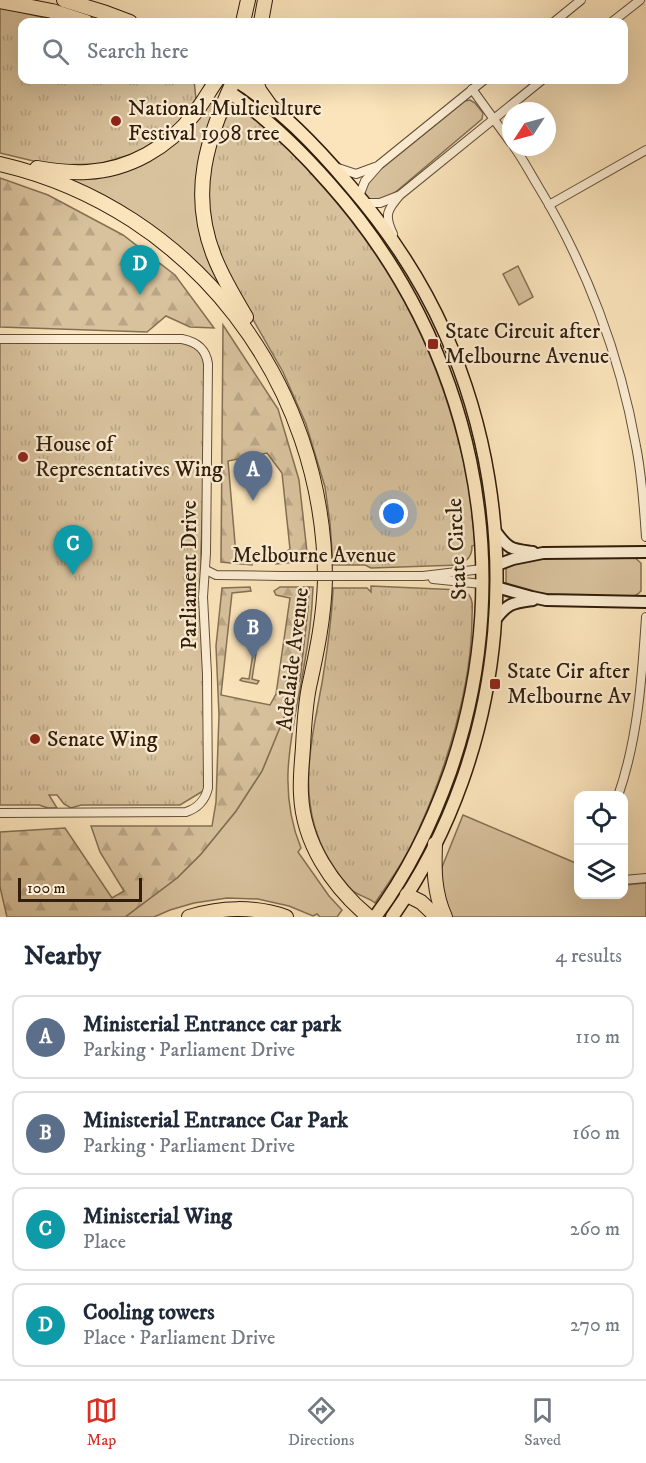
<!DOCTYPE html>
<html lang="en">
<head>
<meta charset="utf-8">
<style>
  :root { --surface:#fff; --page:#f6f6f7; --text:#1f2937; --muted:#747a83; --line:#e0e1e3; --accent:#d93025 }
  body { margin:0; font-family:"IM FELL DW Pica",serif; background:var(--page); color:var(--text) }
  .controls { position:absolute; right:18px; bottom:18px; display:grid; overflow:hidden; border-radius:12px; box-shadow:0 6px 24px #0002 }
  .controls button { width:54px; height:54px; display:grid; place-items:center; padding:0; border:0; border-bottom:2px solid var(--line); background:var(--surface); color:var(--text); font:30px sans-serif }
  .compass { position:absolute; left:502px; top:102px; width:54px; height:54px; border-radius:50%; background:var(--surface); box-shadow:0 6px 24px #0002; rotate:234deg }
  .scale { position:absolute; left:18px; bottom:15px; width:124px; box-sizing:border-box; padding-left:6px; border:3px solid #301d0b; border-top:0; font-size:16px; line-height:21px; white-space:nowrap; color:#301d0b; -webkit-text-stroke:4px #fcedd3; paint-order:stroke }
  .you { position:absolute; left:394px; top:514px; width:21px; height:21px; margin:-15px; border:4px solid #fff; border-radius:50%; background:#1a73e8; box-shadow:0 0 0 9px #1a73e833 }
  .badge { display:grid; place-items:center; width:39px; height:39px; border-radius:50%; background:var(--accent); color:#fff; font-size:20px; font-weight:700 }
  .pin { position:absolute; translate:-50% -50px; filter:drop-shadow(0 2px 3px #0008) }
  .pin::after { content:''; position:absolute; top:32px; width:21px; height:18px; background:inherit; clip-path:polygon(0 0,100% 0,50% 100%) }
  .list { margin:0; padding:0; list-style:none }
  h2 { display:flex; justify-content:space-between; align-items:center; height:78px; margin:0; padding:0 24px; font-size:26px }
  h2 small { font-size:20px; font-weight:400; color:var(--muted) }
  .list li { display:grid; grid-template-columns:39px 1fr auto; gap:18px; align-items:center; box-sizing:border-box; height:84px; margin:0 12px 12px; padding:0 12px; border:2px solid var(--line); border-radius:12px }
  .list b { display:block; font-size:22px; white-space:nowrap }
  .list p { margin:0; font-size:20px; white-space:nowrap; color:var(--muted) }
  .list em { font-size:20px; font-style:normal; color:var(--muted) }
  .icon { flex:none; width:33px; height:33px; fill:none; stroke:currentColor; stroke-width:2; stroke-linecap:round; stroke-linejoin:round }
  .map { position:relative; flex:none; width:646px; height:917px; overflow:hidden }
  .search { position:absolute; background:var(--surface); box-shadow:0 6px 24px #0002; left:18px; right:18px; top:18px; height:66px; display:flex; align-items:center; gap:15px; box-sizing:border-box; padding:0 21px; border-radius:12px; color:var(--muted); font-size:22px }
  .sheet { height:462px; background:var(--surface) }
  nav { display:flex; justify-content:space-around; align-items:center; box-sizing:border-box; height:84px; border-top:2px solid var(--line); background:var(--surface); font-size:16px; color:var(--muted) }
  nav a { display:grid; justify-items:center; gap:3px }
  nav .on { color:var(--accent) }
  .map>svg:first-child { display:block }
  .green { fill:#d8c29d; stroke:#847054; stroke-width:1.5 }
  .forest { fill:url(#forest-firs); stroke:#847054; stroke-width:1.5 }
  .park { fill:url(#park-tufts); stroke:#847054; stroke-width:1.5 }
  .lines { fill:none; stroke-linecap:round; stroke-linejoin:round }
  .street-casing { stroke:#634f37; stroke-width:10 }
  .secondary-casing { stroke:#301d0b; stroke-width:14 }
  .primary-casing { stroke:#301d0b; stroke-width:15 }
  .highway-casing { stroke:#301d0b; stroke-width:16 }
  .street { stroke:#fcedd3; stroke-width:8 }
  .secondary { stroke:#fcedd3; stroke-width:10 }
  .primary { stroke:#fbe4bb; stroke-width:12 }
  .highway { stroke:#fbe4bb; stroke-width:14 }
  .street-bridge-casing { stroke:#634f37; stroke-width:10; stroke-linecap:butt }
  .street-bridge { stroke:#fcedd3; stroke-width:8 }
  .poi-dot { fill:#8f2418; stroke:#fcedd3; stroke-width:2 }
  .labels { text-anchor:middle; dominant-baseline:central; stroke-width:4.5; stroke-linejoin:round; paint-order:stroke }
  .poi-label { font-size:22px; fill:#301d0b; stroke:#fcedd3; text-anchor:start }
  .street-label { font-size:22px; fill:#301d0b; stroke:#fcedd3 }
</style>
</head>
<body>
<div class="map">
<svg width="646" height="917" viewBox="0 0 646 917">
  <defs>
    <pattern id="forest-firs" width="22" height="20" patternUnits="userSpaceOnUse" patternTransform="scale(1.5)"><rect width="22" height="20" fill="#d8c29d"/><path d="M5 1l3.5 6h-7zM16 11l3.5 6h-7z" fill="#baa686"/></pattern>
    <pattern id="park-tufts" width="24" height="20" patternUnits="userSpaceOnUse" patternTransform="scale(1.5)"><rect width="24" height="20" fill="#d8c29d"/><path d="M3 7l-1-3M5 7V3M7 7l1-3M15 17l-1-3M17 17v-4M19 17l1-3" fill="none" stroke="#baa686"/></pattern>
  </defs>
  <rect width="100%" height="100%" fill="#fbe4bb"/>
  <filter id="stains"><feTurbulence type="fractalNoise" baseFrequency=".00333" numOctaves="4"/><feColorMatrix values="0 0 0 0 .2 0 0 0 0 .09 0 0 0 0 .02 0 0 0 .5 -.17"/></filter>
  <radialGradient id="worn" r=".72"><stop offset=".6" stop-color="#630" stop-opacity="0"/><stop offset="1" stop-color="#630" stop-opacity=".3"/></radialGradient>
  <!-- green -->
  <g class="green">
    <polygon points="211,99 217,102 203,147 227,297 211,279 63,179 122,170"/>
    <path d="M 470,100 L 475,103 L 483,113 L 482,119 L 398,190 C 390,196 382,202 371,201 L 364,192 L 371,177 L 465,101 Z"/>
    <polygon points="518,266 533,297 519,305 503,274"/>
    <path d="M 538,558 L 635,558 L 641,563 L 641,591 L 638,594 L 634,596 C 591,595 547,599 506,585 L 506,568 L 510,565 Z"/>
    <path d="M 309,587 L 313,587 C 312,614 309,640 304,666 C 294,729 275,785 301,848 L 298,852 L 329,896 L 342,910 L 337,917 L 320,917 L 317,914 L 313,916 L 289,906 L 258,899 L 227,898 L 194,903 L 170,910 L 154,917 L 125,917 L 177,878 L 201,854 L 236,811 L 262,771 L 300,678 L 308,607 Z"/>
    <polygon points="251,620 268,623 267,629 260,628 252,679 259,681 257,684 242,681 240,680 242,678 249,679 257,628 250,626"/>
    <polygon points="463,815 578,864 578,894 624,894 624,885 646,883 646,917 450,917 442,897 440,872"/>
  </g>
  <!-- forest -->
  <g class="forest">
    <polygon points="0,178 48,195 123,235 175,275 214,328 190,327 166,316 147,332 0,327"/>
    <polygon points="223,325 278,409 299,480 308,561 276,564 278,557 290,549 282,473 267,453 228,461 236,555 252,555 252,565 221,562"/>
    <polygon points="250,587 251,591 232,593 221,695 270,705 276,694 290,598 276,595 274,591 280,587 309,587 308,607 300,678 274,742 262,771 236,811 201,854 177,878 125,917 7,917 0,887 0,832 65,828 112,898 124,891 100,852 91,826 212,826 216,802 219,715 216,646 222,588"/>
  </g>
  <!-- park -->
  <g class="park">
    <polygon points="0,7 62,22 22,22 22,80 194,80 196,99 176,125 139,152 99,164 50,165 0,153"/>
    <path d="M 242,111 C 270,126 294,154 315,178 C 397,267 444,363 468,482 C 472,503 473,524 475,545 L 472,546 C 472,556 468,560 459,565 L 371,568 L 365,565 L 333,565 L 330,523 L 325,487 L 306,424 L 283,372 L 227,274 L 209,224 L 208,173 L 219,131 L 229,113 Z"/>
    <polygon points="0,339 191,341 208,364 201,552 208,788 180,805 81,805 71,808 64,804 57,795 49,795 57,808 48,808 39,805 0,805"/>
    <path d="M 371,586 L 461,590 C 462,591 468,594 469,595 C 474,601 472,610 472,617 C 472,686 446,770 417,833 C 406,858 391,880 375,903 C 368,897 358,896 352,890 C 343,881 336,871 330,861 C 295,805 311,743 322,683 C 327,652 332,620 333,588 L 367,588 L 371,592 Z"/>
  </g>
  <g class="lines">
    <defs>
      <g id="street">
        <polyline points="554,22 581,0"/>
        <polyline points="612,22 640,0"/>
        <polyline points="472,89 511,143"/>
        <path d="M 514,147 C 523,159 530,173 538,186 C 586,265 620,355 636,446 C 642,476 644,507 646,537"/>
        <polyline points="338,168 356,174 375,167"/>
        <polyline points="359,196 365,181 379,165 484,80"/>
        <polyline points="365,203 380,203 398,196"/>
        <polyline points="549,205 646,150"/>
        <path d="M 393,234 C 384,215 387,210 400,195 L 542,80"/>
        <path d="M 0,339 L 182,339 C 197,342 206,349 208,364 L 206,553 L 203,597 L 207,674 L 208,788 C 205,801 198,808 186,812 L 0,813"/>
        <polyline points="206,570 216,575 281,576"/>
        <polyline points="369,576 423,576 482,569"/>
        <polyline points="433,579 482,584"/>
        <path d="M 618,796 C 638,739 642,677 646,617"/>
        <polyline points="624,880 646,878"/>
      </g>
      <g id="secondary">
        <path d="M 496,532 C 509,550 512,549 533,552"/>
        <polyline points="497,565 513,559 543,553 646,552"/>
        <polyline points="496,587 532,597 546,600 646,602"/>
        <path d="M 495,620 C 508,603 512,603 533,600"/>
      </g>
      <g id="primary">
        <path d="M 235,80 C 280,108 316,146 350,186 C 388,230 421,279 445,333 C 528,519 511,749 392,917"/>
        <path d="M 229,92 C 266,117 299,149 329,183 C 473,344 521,567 450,772 C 432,823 407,874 375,917"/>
      </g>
      <g id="highway">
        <polyline points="64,0 106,13 130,22"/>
        <polyline points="0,1 52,11 86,22"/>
        <polyline points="243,22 248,0"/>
        <polyline points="261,22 265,0"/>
        <path d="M 234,80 C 207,138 189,193 214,256 C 222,277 234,297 246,317"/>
        <polyline points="256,80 259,90 269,104"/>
        <path d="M 0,164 C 194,209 325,384 325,580 C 324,617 317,651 309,687 C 305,707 304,727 303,747 C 302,762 300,778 301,794 C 303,843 332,886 369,917"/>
        <path d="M 37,168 C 53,171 70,173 87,172 C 129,170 169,147 194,114 C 203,103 209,91 217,80"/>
        <path d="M 435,844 C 434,870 434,893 445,917"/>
        <polyline points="407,895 421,902 437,917"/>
        <path d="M 189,917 C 220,907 255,906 286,917"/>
      </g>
    </defs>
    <!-- street casing -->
    <use href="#street" class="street-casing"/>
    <!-- secondary casing -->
    <use href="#secondary" class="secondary-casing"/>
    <!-- primary casing -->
    <use href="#primary" class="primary-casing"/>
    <!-- highway casing -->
    <use href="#highway" class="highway-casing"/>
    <!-- street -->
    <use href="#street" class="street"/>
    <!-- secondary -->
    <use href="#secondary" class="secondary"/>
    <!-- primary -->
    <use href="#primary" class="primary"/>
    <!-- highway -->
    <use href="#highway" class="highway"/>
    <defs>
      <polyline id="street-bridge" points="281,576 369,576"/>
    </defs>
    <!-- street-bridge casing -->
    <use href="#street-bridge" class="street-bridge-casing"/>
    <!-- street-bridge -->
    <use href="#street-bridge" class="street-bridge"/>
  </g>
  <!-- markers -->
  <g class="poi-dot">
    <circle cx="116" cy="121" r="6"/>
    <rect x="427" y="338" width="12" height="12" rx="3"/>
    <circle cx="23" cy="457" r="6"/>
    <rect x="489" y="678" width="12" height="12" rx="3"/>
    <circle cx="35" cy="739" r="6"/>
  </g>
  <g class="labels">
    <!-- poi labels -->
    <g class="poi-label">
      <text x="128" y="108">National Multiculture<tspan x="128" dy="25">Festival 1998 tree</tspan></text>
      <text x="445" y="331">State Circuit after<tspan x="445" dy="25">Melbourne Avenue</tspan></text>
      <text x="35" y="444">House of<tspan x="35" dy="25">Representatives Wing</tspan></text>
      <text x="507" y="671">State Cir after<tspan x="507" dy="25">Melbourne Av</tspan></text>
      <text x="47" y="739">Senate Wing</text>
    </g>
    <!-- street labels -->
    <g class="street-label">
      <text transform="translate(457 549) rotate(-93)">State Circle</text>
      <text x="314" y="555">Melbourne Avenue</text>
      <text transform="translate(189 575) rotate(-90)">Parliament Drive</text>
      <text transform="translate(293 659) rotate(-83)">Adelaide Avenue</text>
    </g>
  </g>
  <rect width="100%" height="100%" filter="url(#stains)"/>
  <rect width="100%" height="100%" fill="url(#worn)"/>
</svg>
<div class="controls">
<button><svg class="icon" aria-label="locate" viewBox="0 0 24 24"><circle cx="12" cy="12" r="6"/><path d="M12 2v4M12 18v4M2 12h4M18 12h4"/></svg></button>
<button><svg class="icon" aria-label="layers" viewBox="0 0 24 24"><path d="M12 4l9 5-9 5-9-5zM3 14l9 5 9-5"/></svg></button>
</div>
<svg class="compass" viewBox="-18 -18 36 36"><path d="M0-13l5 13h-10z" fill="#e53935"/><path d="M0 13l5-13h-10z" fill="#747a83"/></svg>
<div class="scale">100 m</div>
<div class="you"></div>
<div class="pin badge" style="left:253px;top:501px;background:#5c6f8a">A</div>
<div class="pin badge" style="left:253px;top:659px;background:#5c6f8a">B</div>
<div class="pin badge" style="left:73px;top:575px;background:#0f9aa8">C</div>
<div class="pin badge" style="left:140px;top:295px;background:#0f9aa8">D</div>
<div class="search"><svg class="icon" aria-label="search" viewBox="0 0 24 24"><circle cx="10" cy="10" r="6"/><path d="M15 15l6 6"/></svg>Search here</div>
</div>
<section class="sheet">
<h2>Nearby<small>4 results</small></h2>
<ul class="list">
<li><span class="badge" style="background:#5c6f8a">A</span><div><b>Ministerial Entrance car park</b><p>Parking · Parliament Drive</p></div><em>110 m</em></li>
<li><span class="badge" style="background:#5c6f8a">B</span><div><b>Ministerial Entrance Car Park</b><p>Parking · Parliament Drive</p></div><em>160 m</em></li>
<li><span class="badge" style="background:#0f9aa8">C</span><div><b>Ministerial Wing</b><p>Place</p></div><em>260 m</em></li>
<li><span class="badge" style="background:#0f9aa8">D</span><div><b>Cooling towers</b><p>Place · Parliament Drive</p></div><em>270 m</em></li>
</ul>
</section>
<nav>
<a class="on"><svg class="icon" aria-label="map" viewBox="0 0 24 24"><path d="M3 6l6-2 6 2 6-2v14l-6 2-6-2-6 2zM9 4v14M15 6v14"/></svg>Map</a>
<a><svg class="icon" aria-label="directions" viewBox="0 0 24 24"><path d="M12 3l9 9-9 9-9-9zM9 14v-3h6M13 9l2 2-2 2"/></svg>Directions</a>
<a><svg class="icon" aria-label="saved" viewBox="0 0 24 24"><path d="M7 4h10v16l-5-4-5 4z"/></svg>Saved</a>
</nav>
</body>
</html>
